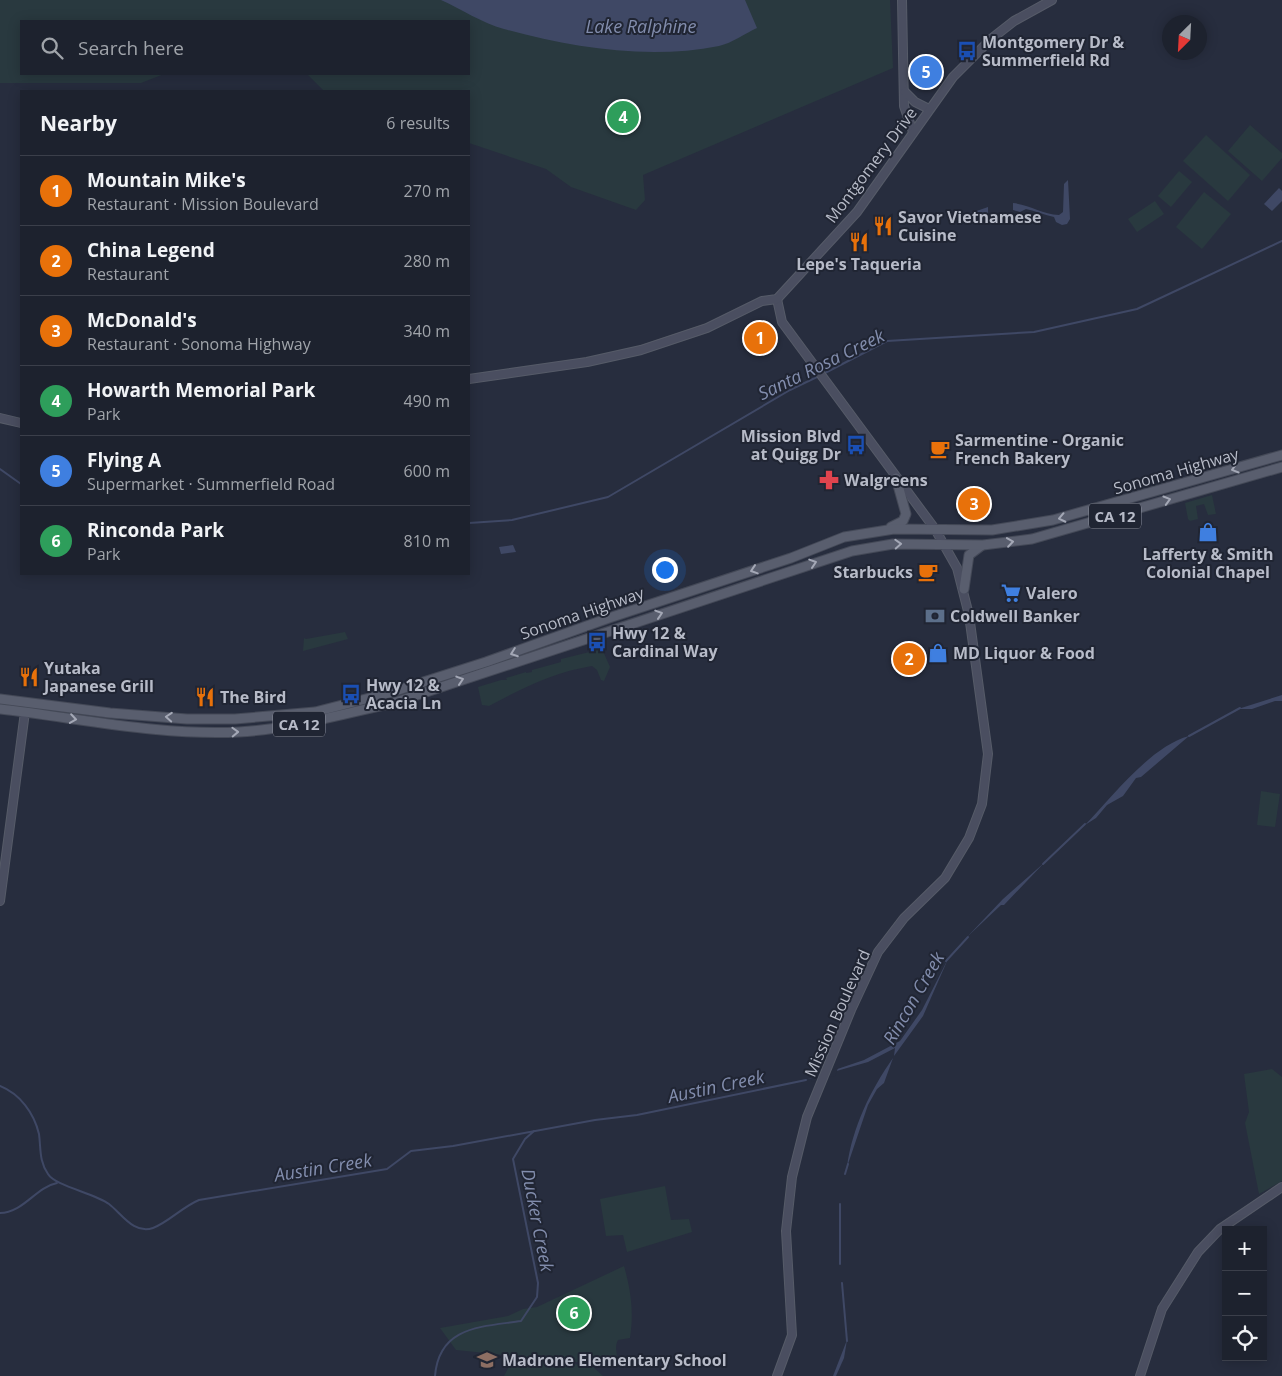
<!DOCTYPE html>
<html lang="en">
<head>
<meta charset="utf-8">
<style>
  :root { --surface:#1d222e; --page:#2a2f3a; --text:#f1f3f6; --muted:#a0a4aa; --line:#3b3f4a; --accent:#96a9ef }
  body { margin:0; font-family:"Open Sans",sans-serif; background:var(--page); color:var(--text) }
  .controls { position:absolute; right:15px; bottom:15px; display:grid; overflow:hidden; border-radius:0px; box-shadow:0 2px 12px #0003 }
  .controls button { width:45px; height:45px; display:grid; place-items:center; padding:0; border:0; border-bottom:1px solid var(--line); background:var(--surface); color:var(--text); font:25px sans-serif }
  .compass { position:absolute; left:1162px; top:15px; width:45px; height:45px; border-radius:50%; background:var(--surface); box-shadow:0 2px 12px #0003; rotate:204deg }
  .you { position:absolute; left:664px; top:569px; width:18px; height:18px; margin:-12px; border:4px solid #fff; border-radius:50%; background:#1a73e8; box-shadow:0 0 0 8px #1a73e833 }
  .badge { display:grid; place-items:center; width:32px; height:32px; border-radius:50%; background:var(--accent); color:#fff; font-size:16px; font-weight:700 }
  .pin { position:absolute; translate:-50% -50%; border:2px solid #fff; box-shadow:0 1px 5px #0006 }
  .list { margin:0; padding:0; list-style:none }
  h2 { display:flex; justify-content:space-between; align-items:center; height:65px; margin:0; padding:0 20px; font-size:21px }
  h2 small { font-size:16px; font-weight:400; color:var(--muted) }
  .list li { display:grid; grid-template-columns:32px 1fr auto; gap:15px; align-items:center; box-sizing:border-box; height:70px; padding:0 20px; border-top:1px solid var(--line) }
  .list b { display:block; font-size:19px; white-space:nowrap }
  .list p { margin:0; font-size:16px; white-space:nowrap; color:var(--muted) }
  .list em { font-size:16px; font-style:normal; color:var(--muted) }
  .icon { flex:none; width:28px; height:28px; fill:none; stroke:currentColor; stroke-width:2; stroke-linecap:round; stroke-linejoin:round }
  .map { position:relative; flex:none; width:1282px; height:1376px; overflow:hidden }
  .search { position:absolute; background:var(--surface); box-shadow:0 2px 12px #0003; left:20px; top:20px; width:450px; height:55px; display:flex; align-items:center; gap:12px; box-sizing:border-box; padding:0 18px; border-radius:0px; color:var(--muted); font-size:19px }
  .panel { position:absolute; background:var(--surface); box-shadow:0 2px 12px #0003; left:20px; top:90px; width:450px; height:485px; border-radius:0px }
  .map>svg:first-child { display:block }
  .green { fill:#29393f }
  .water { fill:#3f4865 }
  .pier { fill:#272d3e }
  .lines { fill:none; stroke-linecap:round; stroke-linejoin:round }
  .stream { stroke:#3f4865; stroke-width:2 }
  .secondary-casing { stroke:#565b68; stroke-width:10 }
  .primary-casing { stroke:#444957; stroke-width:11 }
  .secondary { stroke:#4a4e60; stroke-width:8 }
  .primary { stroke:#595e6e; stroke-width:9 }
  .oneway { stroke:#a4a8b6 }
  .labels { text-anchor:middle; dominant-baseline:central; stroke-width:4; stroke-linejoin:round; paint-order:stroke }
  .shield { fill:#202533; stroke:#8a8e9b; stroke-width:1 }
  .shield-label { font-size:15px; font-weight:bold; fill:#b7bbc8 }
  .poi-label { font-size:16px; font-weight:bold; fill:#b7bbc8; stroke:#202533; text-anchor:start }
  .street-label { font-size:16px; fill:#b7bbc8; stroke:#202533 }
  .water-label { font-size:18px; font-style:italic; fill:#828dad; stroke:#202533 }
</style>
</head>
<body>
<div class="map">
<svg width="1282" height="1376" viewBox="0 0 1282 1376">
  <rect width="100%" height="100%" fill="#272d3e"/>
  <!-- green -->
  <g class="green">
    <polygon points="0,0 890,0 893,68 643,175 645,200 636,210 571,187 546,169 469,143 469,91 324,91 307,74 469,74 469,21 21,21 21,74 164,74 141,83 0,83"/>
    <polygon points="1250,125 1282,153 1282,158 1262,181 1228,151"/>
    <polygon points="1206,135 1250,175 1228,201 1183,161"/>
    <polygon points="1179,171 1192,182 1171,207 1158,196"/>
    <polygon points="1204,192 1231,214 1202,249 1176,227"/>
    <polygon points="1155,201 1164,214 1137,232 1128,219"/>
    <polygon points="1212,495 1216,514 1208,515 1204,504 1196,506 1198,519 1190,521 1188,519 1185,503"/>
    <polygon points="345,632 348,639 303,651 304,638 306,639"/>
    <path d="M 602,649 L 610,667 L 604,681 L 601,680 L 597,670 L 592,666 C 554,672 523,688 489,706 L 482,705 L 478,687 L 501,680 L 507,680 L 506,678 L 526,672 L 526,673 L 532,672 L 532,670 L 561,662 L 561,659 Z"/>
    <polygon points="1261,791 1280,794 1275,827 1257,825"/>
    <polygon points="1272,1069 1282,1077 1282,1181 1259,1194 1245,1123 1249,1112 1244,1074"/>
    <polygon points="665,1186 671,1220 689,1219 692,1232 627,1252 623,1235 606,1236 600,1199"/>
    <path d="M 624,1266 C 631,1291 634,1312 630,1338 L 618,1340 C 613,1349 620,1356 615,1366 L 456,1350 L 440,1328 L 508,1316 L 523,1309 L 537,1307 Z"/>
    <polygon points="512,1361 542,1361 592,1366 603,1376 504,1376"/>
  </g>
  <!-- water -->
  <g class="water">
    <path d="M 441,0 L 745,0 L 757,28 C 746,33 732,43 719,46 C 649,60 572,48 504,29 C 482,23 461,9 441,0 Z"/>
    <path d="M 1068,180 L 1070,219 L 1067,224 L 1062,225 L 1056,222 L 1054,217 C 1045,215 1035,211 1026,209 L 1020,212 L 1013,210 L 1013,203 C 1030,205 1042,214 1059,215 L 1063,212 L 1064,184 Z"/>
    <polygon points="1279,188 1282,191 1282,201 1272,211 1264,204"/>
    <polygon points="988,207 988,216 974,219 970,217 971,213"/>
    <polygon points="513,545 516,552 501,554 499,547"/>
    <polygon points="1282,695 1282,701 1275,701 1252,709 1238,709"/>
    <path d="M 1189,736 L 1141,777 L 1136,778 L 1123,796 L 1107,805 L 1096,818 L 1085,825 C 1112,797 1151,746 1189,736 Z"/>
    <polygon points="1044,863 1004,905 1001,905 967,937 1003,899"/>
    <polygon points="948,959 923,1016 894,1056 895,1048 868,1062 805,1080 864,1060 900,1041 922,1010"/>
    <path d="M 893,1058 L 884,1083 L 877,1089 L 868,1105 L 847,1167 C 852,1128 871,1089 893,1058 Z"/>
    <polygon points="847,1340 844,1358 836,1376 833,1376"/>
  </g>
  <!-- pier -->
  <polygon class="pier" points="838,1068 835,1076 811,1082 814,1075"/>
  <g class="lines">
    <!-- stream -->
    <g class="stream">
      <polyline points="823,374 887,341 1034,332 1137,309 1282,241"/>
      <polyline points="0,469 21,484"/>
      <polyline points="469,523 512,520 608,497 790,390 819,376"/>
      <polyline points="1189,736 1240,708"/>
      <polyline points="1043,864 1085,824"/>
      <polyline points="946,961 968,937"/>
      <path d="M 0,1086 C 20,1094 34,1113 39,1134 C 41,1149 39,1161 48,1174 C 55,1186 94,1193 109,1204 C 121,1213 134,1235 153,1228 C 169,1222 182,1207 199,1200 L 387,1169 L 411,1151 L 453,1146 L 595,1120 L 637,1115 L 806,1080"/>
      <polyline points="845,1174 848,1164"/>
      <polyline points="840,1204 840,1264"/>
      <path d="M 0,1213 C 23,1213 36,1187 57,1183"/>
      <polyline points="842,1283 847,1341"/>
      <path d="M 435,1376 C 439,1326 481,1327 521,1321 L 537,1297 L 538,1283 L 513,1159 L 525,1139 L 534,1131"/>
    </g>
    <defs>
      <g id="secondary">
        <polyline points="902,0 904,106 913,132"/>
        <polyline points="905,92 915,102 929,109"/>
        <polyline points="777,299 782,322 935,529 957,568 969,615 988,754 982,804 969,838 945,878 904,918 878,952 851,1010 807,1117 792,1177 786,1231 792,1335 777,1376"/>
        <polyline points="469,379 587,362 641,350 707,328 762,301 777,299 857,212 953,77 991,39 1014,21 1052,0"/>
        <polyline points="0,418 21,423"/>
        <polyline points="0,901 25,712"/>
        <polyline points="1140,1376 1162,1309 1198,1252 1220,1229 1282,1187"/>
      </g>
      <g id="primary">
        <polyline points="891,527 903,521 906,514 896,478"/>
        <polyline points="964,589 969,555 981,546"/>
        <polyline points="0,699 110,713 187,719 235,719 315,712 389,693 486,662 609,618 791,558 844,537 894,529 992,530 1053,520 1282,455"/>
        <path d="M 0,709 C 79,718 159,736 239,732 C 292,729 341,714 393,703 L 852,551 L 893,544 L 983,545 L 1032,539 L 1282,467"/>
      </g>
    </defs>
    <!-- secondary casing -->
    <use href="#secondary" class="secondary-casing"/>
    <!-- primary casing -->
    <use href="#primary" class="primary-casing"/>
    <!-- secondary -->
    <use href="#secondary" class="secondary"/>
    <!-- primary -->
    <use href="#primary" class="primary"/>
  </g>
  <!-- one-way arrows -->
  <defs><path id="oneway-chevron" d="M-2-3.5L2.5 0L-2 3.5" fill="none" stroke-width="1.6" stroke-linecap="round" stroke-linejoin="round" transform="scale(1.25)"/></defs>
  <g class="oneway">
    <use href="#oneway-chevron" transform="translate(1235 469) rotate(164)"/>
    <use href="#oneway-chevron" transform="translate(1167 500) rotate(-16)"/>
    <use href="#oneway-chevron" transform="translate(1062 518) rotate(168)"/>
    <use href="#oneway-chevron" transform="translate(1010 542) rotate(-8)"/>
    <use href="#oneway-chevron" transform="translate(898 544) rotate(-3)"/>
    <use href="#oneway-chevron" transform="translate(813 563) rotate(-18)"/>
    <use href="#oneway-chevron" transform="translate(754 570) rotate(162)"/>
    <use href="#oneway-chevron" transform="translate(659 614) rotate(-18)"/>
    <use href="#oneway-chevron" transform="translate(514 653) rotate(160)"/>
    <use href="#oneway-chevron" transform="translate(460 680) rotate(-18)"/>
    <use href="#oneway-chevron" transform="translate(169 717) rotate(-176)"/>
    <use href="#oneway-chevron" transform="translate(73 719) rotate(8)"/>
    <use href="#oneway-chevron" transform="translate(235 732) rotate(-2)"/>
  </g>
  <!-- icons -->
  <defs>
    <symbol id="bus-bare" viewBox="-9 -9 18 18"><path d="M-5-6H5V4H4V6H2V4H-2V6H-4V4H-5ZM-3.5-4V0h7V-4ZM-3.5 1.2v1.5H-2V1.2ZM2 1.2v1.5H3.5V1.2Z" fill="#1a4fb4" stroke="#202533" stroke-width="2.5" paint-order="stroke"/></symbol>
    <symbol id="restaurant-bare" viewBox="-9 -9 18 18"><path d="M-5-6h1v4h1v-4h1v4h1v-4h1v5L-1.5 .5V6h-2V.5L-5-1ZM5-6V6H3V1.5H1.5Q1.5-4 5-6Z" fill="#e8710a" stroke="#202533" stroke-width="2.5" paint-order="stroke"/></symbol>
    <symbol id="cafe-bare" viewBox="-9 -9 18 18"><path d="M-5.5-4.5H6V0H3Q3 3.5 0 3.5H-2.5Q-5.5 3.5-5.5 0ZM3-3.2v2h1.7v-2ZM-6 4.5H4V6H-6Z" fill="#e8710a" stroke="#202533" stroke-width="2.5" paint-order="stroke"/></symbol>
    <symbol id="pharmacy-bare" viewBox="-9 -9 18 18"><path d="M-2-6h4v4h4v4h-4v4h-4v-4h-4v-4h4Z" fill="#e0444e" stroke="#202533" stroke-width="2.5" paint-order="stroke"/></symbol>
    <symbol id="shop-bare" viewBox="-9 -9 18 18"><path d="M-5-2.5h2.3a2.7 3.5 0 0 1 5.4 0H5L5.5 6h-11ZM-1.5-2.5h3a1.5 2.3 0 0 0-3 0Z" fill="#3f7fe0" stroke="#202533" stroke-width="2.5" paint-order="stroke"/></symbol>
    <symbol id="supermarket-bare" viewBox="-9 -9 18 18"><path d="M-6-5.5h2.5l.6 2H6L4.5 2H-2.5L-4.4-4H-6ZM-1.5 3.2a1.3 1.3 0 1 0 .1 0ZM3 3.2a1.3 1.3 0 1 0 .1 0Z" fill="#3f7fe0" stroke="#202533" stroke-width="2.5" paint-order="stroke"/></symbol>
    <symbol id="bank-bare" viewBox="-9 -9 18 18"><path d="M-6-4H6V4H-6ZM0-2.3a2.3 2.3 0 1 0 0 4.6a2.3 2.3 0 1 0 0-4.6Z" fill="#5c6f8a" stroke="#202533" stroke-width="2.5" paint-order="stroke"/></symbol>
    <symbol id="school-bare" viewBox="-9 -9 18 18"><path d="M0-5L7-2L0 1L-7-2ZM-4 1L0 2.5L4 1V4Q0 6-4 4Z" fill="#8d6e63" stroke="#202533" stroke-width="2.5" paint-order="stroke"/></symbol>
  </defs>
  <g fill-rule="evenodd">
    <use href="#bus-bare" x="953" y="37" width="28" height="28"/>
    <use href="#restaurant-bare" x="869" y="212" width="28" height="28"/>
    <use href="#restaurant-bare" x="845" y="228" width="28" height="28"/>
    <use href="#bus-bare" x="842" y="431" width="28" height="28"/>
    <use href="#cafe-bare" x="926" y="435" width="28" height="28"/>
    <use href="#pharmacy-bare" x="815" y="466" width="28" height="28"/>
    <use href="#shop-bare" x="1194" y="518" width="28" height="28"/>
    <use href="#cafe-bare" x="914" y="558" width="28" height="28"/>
    <use href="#supermarket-bare" x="997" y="579" width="28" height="28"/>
    <use href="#bank-bare" x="921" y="602" width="28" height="28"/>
    <use href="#bus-bare" x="583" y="628" width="28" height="28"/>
    <use href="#shop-bare" x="924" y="639" width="28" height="28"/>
    <use href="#restaurant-bare" x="15" y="663" width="28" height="28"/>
    <use href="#bus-bare" x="337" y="680" width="28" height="28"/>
    <use href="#restaurant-bare" x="191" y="683" width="28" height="28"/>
    <use href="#school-bare" x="473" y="1346" width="28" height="28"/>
  </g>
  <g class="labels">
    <!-- shield labels -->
    <g class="shield">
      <rect x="1089" y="503.5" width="52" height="25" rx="4"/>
      <rect x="273" y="711.5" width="52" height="25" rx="4"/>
    </g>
    <g class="shield-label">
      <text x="1115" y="516">CA 12</text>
      <text x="299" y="724">CA 12</text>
    </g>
    <!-- poi labels -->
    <g class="poi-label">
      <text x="982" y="42">Montgomery Dr &amp;<tspan x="982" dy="18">Summerfield Rd</tspan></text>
      <text x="898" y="217">Savor Vietnamese<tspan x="898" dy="18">Cuisine</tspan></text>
      <text x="859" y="264" text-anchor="middle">Lepe's Taqueria</text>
      <text x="841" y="436" text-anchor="end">Mission Blvd<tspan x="841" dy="18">at Quigg Dr</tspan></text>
      <text x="955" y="440">Sarmentine - Organic<tspan x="955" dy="18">French Bakery</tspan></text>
      <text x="844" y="480">Walgreens</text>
      <text x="1208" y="554" text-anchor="middle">Lafferty &amp; Smith<tspan x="1208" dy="18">Colonial Chapel</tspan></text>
      <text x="913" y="572" text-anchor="end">Starbucks</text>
      <text x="1026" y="593">Valero</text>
      <text x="950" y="616">Coldwell Banker</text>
      <text x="612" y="633">Hwy 12 &amp;<tspan x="612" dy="18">Cardinal Way</tspan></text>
      <text x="953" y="653">MD Liquor &amp; Food</text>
      <text x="44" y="668">Yutaka<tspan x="44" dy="18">Japanese Grill</tspan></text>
      <text x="366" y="685">Hwy 12 &amp;<tspan x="366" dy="18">Acacia Ln</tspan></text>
      <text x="220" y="697">The Bird</text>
      <text x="502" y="1360">Madrone Elementary School</text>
    </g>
    <!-- street labels -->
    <g class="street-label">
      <text transform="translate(871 165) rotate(-53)">Montgomery Drive</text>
      <text transform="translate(1176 471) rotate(-16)">Sonoma Highway</text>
      <text transform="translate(582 613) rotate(-19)">Sonoma Highway</text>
      <text transform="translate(837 1013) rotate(-66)">Mission Boulevard</text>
    </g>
    <!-- water labels -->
    <g class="water-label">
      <text x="641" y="26">Lake Ralphine</text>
      <text transform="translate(821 364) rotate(-26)">Santa Rosa Creek</text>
      <text transform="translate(913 998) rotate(-60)">Rincon Creek</text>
      <text transform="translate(716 1086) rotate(-12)">Austin Creek</text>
      <text transform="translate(323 1167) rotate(-9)">Austin Creek</text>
      <text transform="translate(538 1220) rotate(79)">Ducker Creek</text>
    </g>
  </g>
</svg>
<div class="controls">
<button>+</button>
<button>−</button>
<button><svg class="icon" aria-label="locate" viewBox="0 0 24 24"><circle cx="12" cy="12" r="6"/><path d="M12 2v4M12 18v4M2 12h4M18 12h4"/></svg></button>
</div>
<svg class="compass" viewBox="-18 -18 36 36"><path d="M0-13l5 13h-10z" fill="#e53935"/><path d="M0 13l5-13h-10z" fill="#a0a4aa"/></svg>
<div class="you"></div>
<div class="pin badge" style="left:760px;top:338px;background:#e8710a">1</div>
<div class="pin badge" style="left:909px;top:659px;background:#e8710a">2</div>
<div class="pin badge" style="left:974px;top:504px;background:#e8710a">3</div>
<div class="pin badge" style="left:623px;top:117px;background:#2e9e5b">4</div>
<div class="pin badge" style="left:926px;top:72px;background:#3f7fe0">5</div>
<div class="pin badge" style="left:574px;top:1313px;background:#2e9e5b">6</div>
<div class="search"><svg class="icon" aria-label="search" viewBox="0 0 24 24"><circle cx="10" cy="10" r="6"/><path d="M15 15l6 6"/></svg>Search here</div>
<section class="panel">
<h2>Nearby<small>6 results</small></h2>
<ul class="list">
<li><span class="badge" style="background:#e8710a">1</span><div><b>Mountain Mike's</b><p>Restaurant · Mission Boulevard</p></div><em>270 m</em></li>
<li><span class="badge" style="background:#e8710a">2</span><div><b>China Legend</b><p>Restaurant</p></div><em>280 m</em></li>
<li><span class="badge" style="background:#e8710a">3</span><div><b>McDonald's</b><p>Restaurant · Sonoma Highway</p></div><em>340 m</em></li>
<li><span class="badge" style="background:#2e9e5b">4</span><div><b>Howarth Memorial Park</b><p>Park</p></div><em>490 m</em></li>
<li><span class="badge" style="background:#3f7fe0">5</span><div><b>Flying A</b><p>Supermarket · Summerfield Road</p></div><em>600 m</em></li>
<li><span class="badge" style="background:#2e9e5b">6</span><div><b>Rinconda Park</b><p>Park</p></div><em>810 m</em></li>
</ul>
</section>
</div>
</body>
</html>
